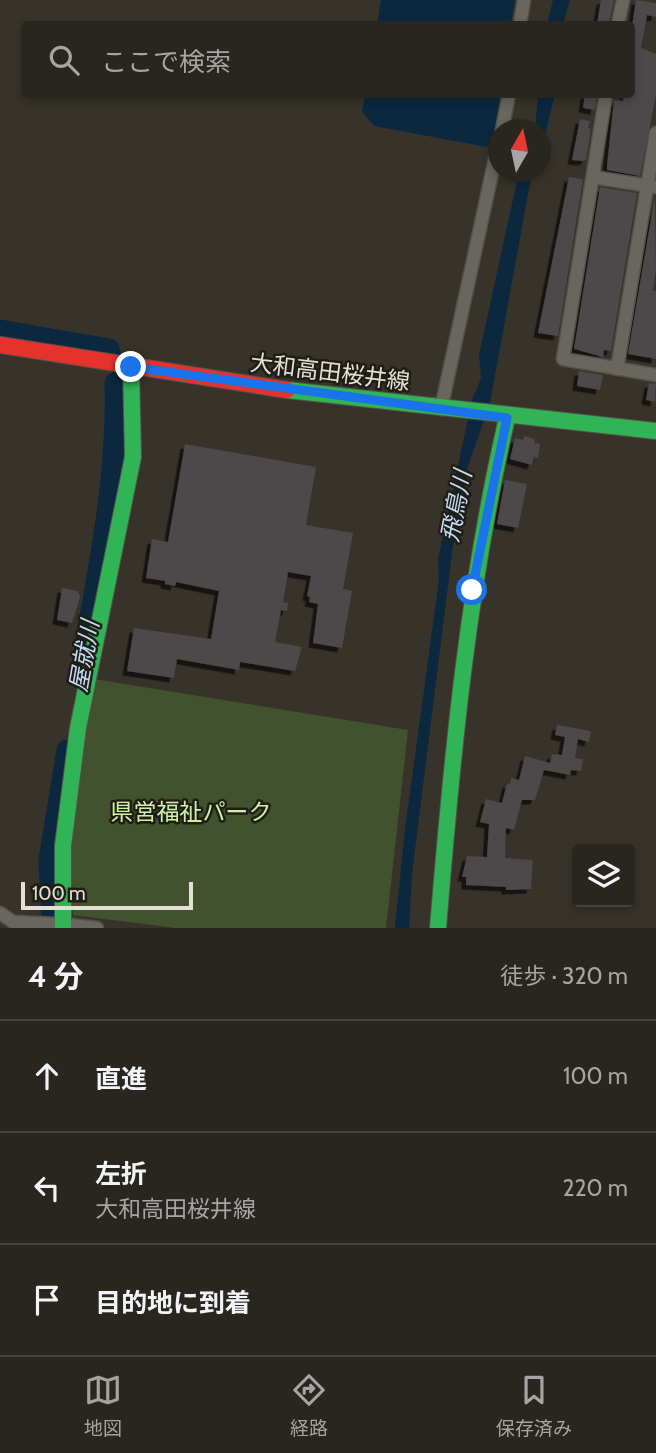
<!DOCTYPE html>
<html lang="ja">
<head>
<meta charset="utf-8">
<style>
  :root { --surface:#292620; --page:#35322d; --text:#f1f3f6; --muted:#a5a5a5; --line:#45433e; --accent:#a8a39a }
  body { margin:0; font-family:Cabin,"Noto Sans JP",sans-serif; background:var(--page); color:var(--text) }
  .controls { position:absolute; right:21px; bottom:21px; display:grid; overflow:hidden; border-radius:7px; box-shadow:0 4px 10px #0003 }
  .controls button { width:63px; height:63px; display:grid; place-items:center; padding:0; border:0; border-bottom:2px solid var(--line); background:var(--surface); color:var(--text); font:35px sans-serif }
  .compass { position:absolute; left:488px; top:119px; width:63px; height:63px; border-radius:50%; background:var(--surface); box-shadow:0 4px 10px #0003; rotate:9deg }
  .scale { position:absolute; left:21px; bottom:18px; width:172px; box-sizing:border-box; padding-left:7px; border:4px solid #e5e0d6; border-top:0; font-size:19px; line-height:24px; white-space:nowrap; color:#e5e0d6; -webkit-text-stroke:5px #201d16; paint-order:stroke }
  .stop { position:absolute; width:21px; height:21px; margin:-16px; border:5px solid #1a73e8; border-radius:50%; background:#fff }
  .stop.end { background:#1a73e8; border-color:#fff; box-shadow:0 2px 7px #0008 }
  .list { margin:0; padding:0; list-style:none }
  h2 { display:flex; justify-content:space-between; align-items:center; height:91px; margin:0; padding:0 28px; font-size:30px }
  h2 small { font-size:23px; font-weight:400; color:var(--muted) }
  .list li { display:grid; grid-template-columns:46px 1fr auto; gap:21px; align-items:center; box-sizing:border-box; height:112px; padding:0 28px; border-top:2px solid var(--line) }
  .list b { display:block; font-size:26px; white-space:nowrap }
  .list p { margin:0; font-size:23px; white-space:nowrap; color:var(--muted) }
  .list em { font-size:23px; font-style:normal; color:var(--muted) }
  .icon { flex:none; width:38px; height:38px; fill:none; stroke:currentColor; stroke-width:2; stroke-linecap:round; stroke-linejoin:round }
  .map { position:relative; flex:none; width:656px; height:928px; overflow:hidden }
  .search { position:absolute; background:var(--surface); box-shadow:0 4px 10px #0003; left:21px; right:21px; top:21px; height:77px; display:flex; align-items:center; gap:18px; box-sizing:border-box; padding:0 24px; border-radius:7px; color:var(--muted); font-size:26px }
  .sheet { height:427px; background:var(--surface) }
  nav { display:flex; justify-content:space-around; align-items:center; box-sizing:border-box; height:98px; border-top:2px solid var(--line); background:var(--surface); font-size:19px; color:var(--muted) }
  nav a { display:grid; justify-items:center; gap:4px }
  nav .on { color:var(--accent) }
  .map>svg:first-child { display:block }
  .green { fill:#42522e }
  .water { fill:#0b283f }
  .lines { fill:none; stroke-linecap:round; stroke-linejoin:round }
  .river { stroke:#0b283f; stroke-width:21 }
  .building { fill:#4c4848; filter:url(#shadow) }
  .street-casing { stroke:#55524a; stroke-width:15 }
  .fast-casing { stroke:#55524a; stroke-width:18 }
  .jam-casing { stroke:#55524a; stroke-width:18 }
  .street { stroke:#69655f; stroke-width:12 }
  .fast { stroke:#30b455; stroke-width:16 }
  .jam { stroke:#e5322d; stroke-width:16 }
  .route { stroke:#1a73e8; stroke-width:9 }
  .labels { text-anchor:middle; dominant-baseline:central; stroke-width:5; stroke-linejoin:round; paint-order:stroke }
  .street-label { font-size:23px; fill:#e5e0d6; stroke:#201d16 }
  .park-label { font-size:23px; fill:#cef2a5; stroke:#201d16 }
  .water-label { font-size:24px; font-style:italic; fill:#c2daf3; stroke:#201d16 }
</style>
</head>
<body>
<div class="map">
<svg width="656" height="928" viewBox="0 0 656 928">
  <defs>
    <filter id="shadow"><feDropShadow dx="-4.5" dy="4.5" stdDeviation="0" flood-color="#0009"/></filter>
  </defs>
  <rect width="100%" height="100%" fill="#37332b"/>
  <!-- green -->
  <polygon class="green" points="94,679 408,730 386,928 176,928 73,915 67,849"/>
  <!-- water -->
  <g class="water">
    <polygon points="381,0 515,0 511,24 377,24"/>
    <polygon points="553,0 570,0 563,24 547,24"/>
    <polygon points="365,95 501,95 493,143 487,147 374,126 362,112"/>
    <polygon points="538,95 555,95 541,150 540,130 535,129"/>
    <polygon points="519,172 532,172 490,403 468,466 452,553 412,873 409,928 395,928 405,829 439,580 438,559 472,400 481,378 479,355"/>
  </g>
  <g class="lines">
    <!-- river -->
    <g class="river">
      <polyline points="0,330 109,349 110,353"/>
      <path d="M 82,663 C 98,570 118,477 115,383"/>
      <polyline points="52,928 49,860 67,750"/>
    </g>
  </g>
  <!-- building -->
  <g class="building">
    <polygon points="601,0 614,0 609,24 597,24"/>
    <polygon points="636,0 656,3 656,17 647,15 641,48 656,54 656,95 640,176 607,170 607,166 614,100 623,101 624,94 632,94 632,26"/>
    <polygon points="585,94 597,95 595,110 583,108"/>
    <polygon points="580,119 590,121 588,128 591,129 586,160 582,161 572,160"/>
    <polygon points="569,177 583,179 558,336 538,333"/>
    <polygon points="600,187 637,193 611,351 604,350 603,357 574,349"/>
    <polygon points="655,196 656,269 653,291 656,291 656,359 628,354"/>
    <polygon points="579,371 603,375 600,390 577,386"/>
    <polygon points="649,383 656,384 655,402 646,400"/>
    <polygon points="524,436 535,439 534,443 540,444 538,458 534,457 532,465 510,459 515,438 523,440"/>
    <polygon points="185,444 316,467 306,525 353,533 343,589 352,591 342,648 313,643 318,604 309,602 310,597 307,596 311,576 288,572 283,602 288,603 287,611 281,610 275,642 302,647 295,671 240,662 239,670 177,659 174,678 127,671 134,628 211,639 219,591 176,582 175,586 165,584 165,581 146,578 152,539 168,542"/>
    <polygon points="505,480 527,484 518,528 497,524"/>
    <polygon points="62,588 78,591 80,597 72,623 57,620"/>
    <polygon points="557,725 591,731 589,742 578,739 575,758 583,759 581,771 571,770 570,775 544,770 535,800 522,800 514,830 506,828 505,858 533,860 531,889 506,890 506,887 466,885 466,877 462,877 467,856 487,857 489,824 480,822 486,799 502,803 507,783 510,784 511,778 519,780 525,756 550,763 552,754 562,755 565,737 555,735"/>
  </g>
  <g class="lines">
    <defs>
      <g id="street">
        <polyline points="520,24 524,0"/>
        <polyline points="618,24 623,0"/>
        <polyline points="606,94 563,359 656,375"/>
        <polyline points="502,130 509,94"/>
        <polyline points="593,177 656,187"/>
        <polyline points="617,369 656,133"/>
        <polyline points="441,409 498,145"/>
        <polyline points="0,913 13,922 58,924"/>
        <polyline points="63,924 97,928"/>
      </g>
      <g id="fast">
        <polyline points="287,390 656,431"/>
        <polyline points="63,928 63,846 78,728 133,457 131,367"/>
        <path d="M 438,928 C 452,756 468,586 507,418"/>
      </g>
      <polyline id="jam" points="0,345 287,390"/>
    </defs>
    <!-- street casing -->
    <use href="#street" class="street-casing"/>
    <!-- fast casing -->
    <use href="#fast" class="fast-casing"/>
    <!-- jam casing -->
    <use href="#jam" class="jam-casing"/>
    <!-- street -->
    <use href="#street" class="street"/>
    <!-- fast -->
    <use href="#fast" class="fast"/>
    <!-- jam -->
    <use href="#jam" class="jam"/>
  </g>
  <g class="lines">
    <!-- route -->
    <polyline class="route" points="131,367 507,418 472,590"/>
  </g>
  <g class="labels">
    <!-- street labels -->
    <g class="street-label">
      <text transform="translate(330 372) rotate(7)">大和高田桜井線</text>
    </g>
    <!-- park labels -->
    <g class="park-label">
      <text x="191" y="812">県営福祉パーク</text>
    </g>
    <!-- water labels -->
    <g class="water-label">
      <text transform="translate(456 506) rotate(-79)">飛鳥川</text>
      <text transform="translate(84 656) rotate(-80)">屋就川</text>
    </g>
  </g>
</svg>
<div class="controls">
<button><svg class="icon" aria-label="layers" viewBox="0 0 24 24"><path d="M12 4l9 5-9 5-9-5zM3 14l9 5 9-5"/></svg></button>
</div>
<svg class="compass" viewBox="-18 -18 36 36"><path d="M0-13l5 13h-10z" fill="#e53935"/><path d="M0 13l5-13h-10z" fill="#a5a5a5"/></svg>
<div class="scale">100 m</div>
<div class="stop" style="left:472px;top:590px"></div>
<div class="stop end" style="left:131px;top:367px"></div>
<div class="search"><svg class="icon" aria-label="search" viewBox="0 0 24 24"><circle cx="10" cy="10" r="6"/><path d="M15 15l6 6"/></svg>ここで検索</div>
</div>
<section class="sheet">
<h2>4 分<small>徒歩 · 320 m</small></h2>
<ul class="list">
<li><svg class="icon" aria-label="ahead" viewBox="0 0 24 24"><path d="M12 20V5M6 11l6-6 6 6"/></svg><div><b>直進</b></div><em>100 m</em></li>
<li><svg class="icon" aria-label="left" viewBox="0 0 24 24"><path d="M17 20v-9H6M10 6l-5 5 5 5"/></svg><div><b>左折</b><p>大和高田桜井線</p></div><em>220 m</em></li>
<li><svg class="icon" aria-label="arrive" viewBox="0 0 24 24"><path d="M6 21V4h12l-3 4 3 4H6"/></svg><div><b>目的地に到着</b></div></li>
</ul>
</section>
<nav>
<a class="on"><svg class="icon" aria-label="map" viewBox="0 0 24 24"><path d="M3 6l6-2 6 2 6-2v14l-6 2-6-2-6 2zM9 4v14M15 6v14"/></svg>地図</a>
<a><svg class="icon" aria-label="directions" viewBox="0 0 24 24"><path d="M12 3l9 9-9 9-9-9zM9 14v-3h6M13 9l2 2-2 2"/></svg>経路</a>
<a><svg class="icon" aria-label="saved" viewBox="0 0 24 24"><path d="M7 4h10v16l-5-4-5 4z"/></svg>保存済み</a>
</nav>
</body>
</html>
